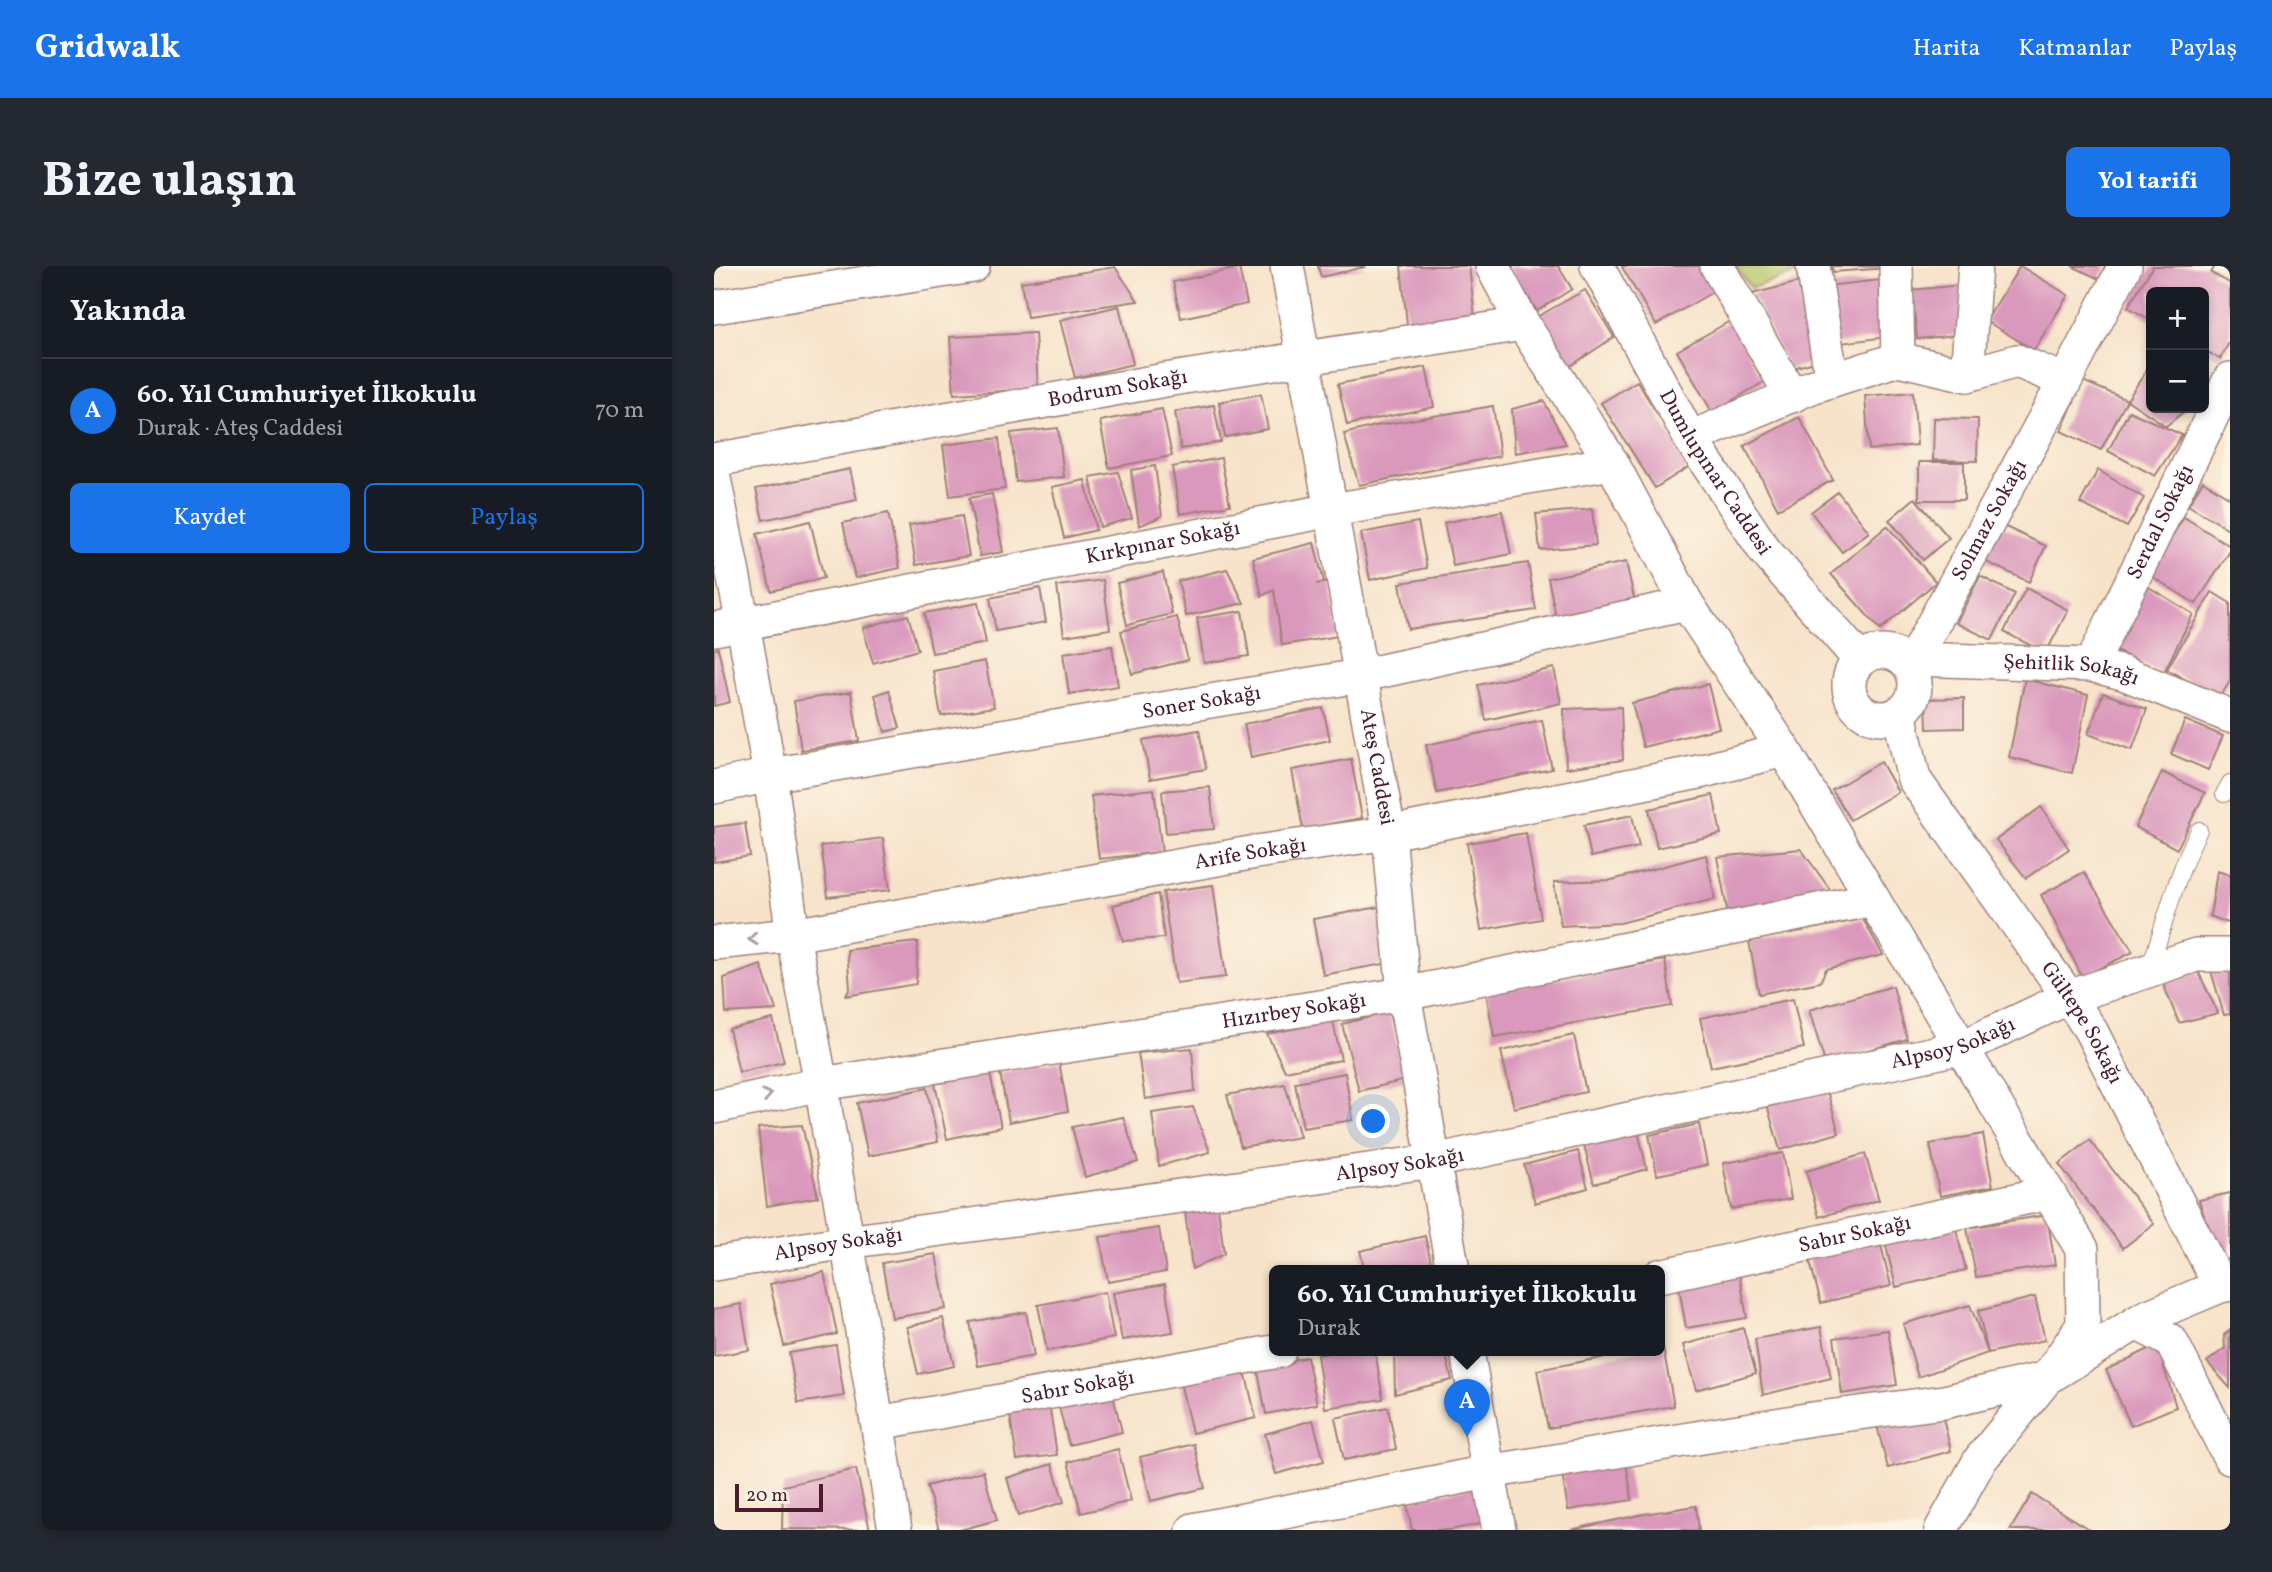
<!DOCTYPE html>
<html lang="tr">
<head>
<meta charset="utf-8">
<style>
  :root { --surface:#171b24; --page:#242831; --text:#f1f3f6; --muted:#9ea1a6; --line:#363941; --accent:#1a73e8 }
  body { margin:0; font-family:Vollkorn,serif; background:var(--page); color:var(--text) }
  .controls { position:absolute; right:21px; top:21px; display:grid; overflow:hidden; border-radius:10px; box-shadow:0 4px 10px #0003 }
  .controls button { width:63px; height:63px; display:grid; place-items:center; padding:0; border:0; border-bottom:2px solid var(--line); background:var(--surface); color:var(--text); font:35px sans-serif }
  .scale { position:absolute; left:21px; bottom:18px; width:88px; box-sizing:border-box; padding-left:7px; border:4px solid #4a1f2b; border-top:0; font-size:19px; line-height:24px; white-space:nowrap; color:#4a1f2b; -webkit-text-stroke:5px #fcf5e5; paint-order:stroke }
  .you { position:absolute; left:660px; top:856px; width:24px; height:24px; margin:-18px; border:5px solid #fff; border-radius:50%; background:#1a73e8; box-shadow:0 0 0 10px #1a73e833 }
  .badge { display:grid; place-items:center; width:46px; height:46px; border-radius:50%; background:var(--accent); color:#fff; font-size:23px; font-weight:700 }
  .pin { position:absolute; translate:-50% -58px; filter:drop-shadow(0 2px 4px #0008) }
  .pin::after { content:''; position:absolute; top:37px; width:24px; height:21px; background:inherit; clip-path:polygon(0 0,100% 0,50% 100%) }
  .popup { position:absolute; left:555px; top:999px; width:396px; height:91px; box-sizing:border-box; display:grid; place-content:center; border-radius:10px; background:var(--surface); filter:drop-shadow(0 2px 5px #0005); font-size:23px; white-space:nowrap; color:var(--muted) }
  .popup b { font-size:26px; color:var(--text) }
  .popup::after { content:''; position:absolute; left:50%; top:100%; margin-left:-14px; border:14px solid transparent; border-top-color:var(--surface) }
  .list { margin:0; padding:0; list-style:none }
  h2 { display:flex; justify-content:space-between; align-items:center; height:91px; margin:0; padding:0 28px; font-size:30px }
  h2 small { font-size:23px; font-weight:400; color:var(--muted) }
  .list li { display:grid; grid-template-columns:46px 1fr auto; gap:21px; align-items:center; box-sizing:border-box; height:105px; padding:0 28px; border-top:2px solid var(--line) }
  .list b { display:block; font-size:26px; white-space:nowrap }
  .list p { margin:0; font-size:23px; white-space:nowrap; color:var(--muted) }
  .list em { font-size:23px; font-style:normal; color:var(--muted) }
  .actions { display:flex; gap:14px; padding:21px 28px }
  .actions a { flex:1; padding:16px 0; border:2px solid var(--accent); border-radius:10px; text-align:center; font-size:24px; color:var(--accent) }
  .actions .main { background:var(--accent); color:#fff }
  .map { position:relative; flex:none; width:1516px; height:1264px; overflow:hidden; border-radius:10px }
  header { display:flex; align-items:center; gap:42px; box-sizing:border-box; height:98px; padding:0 35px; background:var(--accent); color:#fff }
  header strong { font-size:33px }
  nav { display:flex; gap:38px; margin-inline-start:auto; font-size:24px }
  .intro { display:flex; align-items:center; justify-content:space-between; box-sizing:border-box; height:168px; padding:0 42px }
  h1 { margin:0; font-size:49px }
  .button { padding:18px 32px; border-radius:10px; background:var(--accent); color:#fff; font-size:24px; font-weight:700 }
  main { display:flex; gap:42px; padding:0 42px }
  aside { flex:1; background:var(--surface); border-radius:10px; box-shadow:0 4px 10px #0003 }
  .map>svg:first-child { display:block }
  .garden { fill:#b5c466; stroke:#807248; stroke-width:2 }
  .building { fill:#da98bc }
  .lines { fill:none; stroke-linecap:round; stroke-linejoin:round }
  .service-casing { stroke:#a0817a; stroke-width:18 }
  .minor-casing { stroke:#a0817a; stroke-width:36 }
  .service { stroke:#fff; stroke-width:16 }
  .minor { stroke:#fff; stroke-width:33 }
  .oneway { stroke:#ae9aa0 }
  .labels { text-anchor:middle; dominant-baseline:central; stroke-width:5; stroke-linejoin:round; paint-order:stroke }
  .street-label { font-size:21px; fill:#4a1f2b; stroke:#fcf5e5 }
</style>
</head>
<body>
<header>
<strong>Gridwalk</strong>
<nav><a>Harita</a><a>Katmanlar</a><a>Paylaş</a></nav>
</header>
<div class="intro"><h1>Bize ulaşın</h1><a class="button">Yol tarifi</a></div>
<main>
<aside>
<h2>Yakında<small></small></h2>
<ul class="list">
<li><span class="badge">A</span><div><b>60. Yıl Cumhuriyet İlkokulu</b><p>Durak · Ateş Caddesi</p></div><em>70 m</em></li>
</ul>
<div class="actions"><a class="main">Kaydet</a><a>Paylaş</a></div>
</aside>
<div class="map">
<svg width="1516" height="1264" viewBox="0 0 1516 1264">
  <rect width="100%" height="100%" fill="#fcf5e5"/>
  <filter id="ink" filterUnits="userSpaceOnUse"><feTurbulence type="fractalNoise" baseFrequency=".0143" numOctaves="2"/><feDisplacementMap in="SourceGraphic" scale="14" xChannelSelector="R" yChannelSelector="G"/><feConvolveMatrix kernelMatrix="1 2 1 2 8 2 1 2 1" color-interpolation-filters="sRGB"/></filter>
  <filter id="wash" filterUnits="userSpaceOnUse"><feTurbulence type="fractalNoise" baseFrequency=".00686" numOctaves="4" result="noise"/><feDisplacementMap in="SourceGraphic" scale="28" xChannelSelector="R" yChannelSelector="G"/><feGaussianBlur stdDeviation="1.57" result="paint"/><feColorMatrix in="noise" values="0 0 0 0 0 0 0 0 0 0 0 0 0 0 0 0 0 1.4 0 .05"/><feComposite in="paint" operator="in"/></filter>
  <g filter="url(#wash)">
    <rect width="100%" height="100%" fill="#f7e3ca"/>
    <!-- garden -->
    <polygon class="garden" points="1021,0 1085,0 1086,6 1037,22"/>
    <g id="blocks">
      <!-- building -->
      <g class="building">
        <polygon points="604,0 650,0 651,1 607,11"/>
        <polygon points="687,0 755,0 762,60 694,68"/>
        <polygon points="799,0 844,0 858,23 823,45 796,2"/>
        <polygon points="910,0 988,0 1002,24 942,59 908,1"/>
        <polygon points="1118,0 1173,0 1173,2 1119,6"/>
        <polygon points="1306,0 1354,29 1320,84 1272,55"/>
        <polygon points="1358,0 1392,0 1385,13"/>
        <polygon points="1439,0 1501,0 1497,7 1516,17 1516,75 1506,93 1490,84 1490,26 1437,26 1437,54 1414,41"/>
        <polygon points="401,1 424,35 313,51 307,16"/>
        <polygon points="525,2 533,38 467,52 459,16"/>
        <polygon points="1093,14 1108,94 1075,103 1038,28"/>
        <polygon points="1166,14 1173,71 1120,78 1113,20"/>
        <polygon points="1247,19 1252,68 1203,73 1198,24"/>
        <polygon points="871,24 900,71 855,101 823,51"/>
        <polygon points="405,40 419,98 361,112 346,54"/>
        <polygon points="1016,55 1050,116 998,146 963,85"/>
        <polygon points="321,67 324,123 240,128 236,71"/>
        <polygon points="1437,98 1437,142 1474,142 1452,160 1413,134 1387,184 1347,165 1369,115 1413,134"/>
        <polygon points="712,101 720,141 633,159 624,118"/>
        <polygon points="923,115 976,200 941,222 887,137"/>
        <polygon points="1199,126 1203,179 1155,184 1151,130"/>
        <polygon points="547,128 554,163 511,171 505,136"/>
        <polygon points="830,135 852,178 801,187 798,143"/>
        <polygon points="500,139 507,176 467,183 461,146"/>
        <polygon points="779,140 786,190 645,219 630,168 661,160"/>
        <polygon points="448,143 458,190 395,202 386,155"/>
        <polygon points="1415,145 1468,169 1441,210 1394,185"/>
        <polygon points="1085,151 1119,214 1064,243 1030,180"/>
        <polygon points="1220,152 1264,153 1263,195 1219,194"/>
        <polygon points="344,162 350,211 302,216 297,167"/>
        <polygon points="285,172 291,223 236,230 229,179"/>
        <polygon points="507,192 516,239 466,248 458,201"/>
        <rect x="1205" y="196" width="45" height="38"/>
        <polygon points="441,200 448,250 425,260 417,204"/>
        <polygon points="136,203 143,234 49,254 42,223"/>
        <polygon points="1384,204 1430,232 1413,261 1366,237"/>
        <polygon points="404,206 418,252 386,261 376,211"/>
        <polygon points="371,214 382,264 350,272 338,221"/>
        <polygon points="1489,215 1516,232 1516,264 1474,239"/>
        <polygon points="1124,226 1155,266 1128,286 1097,246"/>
        <polygon points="278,228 289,286 266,290 255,232"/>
        <polygon points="1201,232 1235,272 1209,294 1175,254"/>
        <polygon points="878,243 882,279 826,284 822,248"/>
        <polygon points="788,245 797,288 739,300 730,257"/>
        <polygon points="174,247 186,302 141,312 129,257"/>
        <polygon points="248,250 255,290 202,299 195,259"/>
        <polygon points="1470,251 1516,280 1516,285 1482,338 1434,308"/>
        <polygon points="96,255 110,312 57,325 43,268"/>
        <polygon points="704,256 713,302 656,314 647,267"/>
        <polygon points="1285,258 1332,280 1315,316 1268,294"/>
        <polygon points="1173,260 1222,316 1166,364 1117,308"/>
        <polygon points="600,277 610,316 602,318 617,316 625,370 568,379 560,324 548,330 539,292"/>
        <polygon points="912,296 923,345 844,361 834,312"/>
        <polygon points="814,297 822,344 694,363 686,317"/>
        <polygon points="513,303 530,337 472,350 464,315"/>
        <polygon points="449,306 458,348 413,359 403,317"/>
        <polygon points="1266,310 1301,328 1278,374 1242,357"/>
        <polygon points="389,314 396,363 350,370 343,320"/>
        <polygon points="1430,318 1479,348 1449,408 1396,382"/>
        <polygon points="326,322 332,356 282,365 276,332"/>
        <polygon points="1312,322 1354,344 1332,387 1290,366"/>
        <polygon points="1498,326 1516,337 1516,415 1505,433 1453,403"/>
        <polygon points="264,337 272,377 218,387 210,347"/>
        <polygon points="528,345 535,390 490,397 483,352"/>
        <polygon points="194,349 204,384 159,397 149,362"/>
        <polygon points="463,351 474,394 418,408 407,365"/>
        <polygon points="398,380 404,420 355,428 349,387"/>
        <polygon points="4,382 16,436 0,440 0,383"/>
        <polygon points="271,395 280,441 227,450 219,405"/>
        <polygon points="840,402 847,437 772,454 764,419"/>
        <polygon points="1311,413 1374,429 1358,507 1295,491"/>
        <polygon points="994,418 1005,462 929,481 918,437"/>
        <polygon points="175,424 186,462 171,466 161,429"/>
        <polygon points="137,426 145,475 87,484 80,435"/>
        <polygon points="1389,427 1433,443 1418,484 1374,468"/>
        <polygon points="1250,432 1250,462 1213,463 1212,433"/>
        <polygon points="907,441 909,494 852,502 850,443"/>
        <polygon points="609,442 616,474 537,491 530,458"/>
        <polygon points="828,454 838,503 723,527 712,479"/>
        <polygon points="1471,454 1509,470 1494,504 1457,488"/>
        <polygon points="485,464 492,503 436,513 429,474"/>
        <polygon points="637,493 648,552 589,563 578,504"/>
        <polygon points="1167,496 1184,526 1136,554 1118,524"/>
        <polygon points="1448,506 1491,527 1463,583 1421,561"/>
        <polygon points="496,521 500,563 452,567 448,525"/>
        <polygon points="440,523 448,586 385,593 377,530"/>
        <polygon points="999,529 1007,568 943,582 935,543"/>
        <polygon points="1327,541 1355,583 1312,612 1282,574"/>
        <polygon points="918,549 925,581 877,591 870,559"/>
        <polygon points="31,557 36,590 0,596 0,561"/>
        <polygon points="812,567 827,653 767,664 753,577"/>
        <polygon points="169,572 176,624 114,631 107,580"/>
        <polygon points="1087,583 1120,629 1014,648 1003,591"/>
        <polygon points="992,589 1001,633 906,657 847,660 840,616 898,614"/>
        <polygon points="1503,605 1516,609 1516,658 1496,650"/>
        <polygon points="1370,606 1419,686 1368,711 1327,629"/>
        <polygon points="499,619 512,711 462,717 449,626"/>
        <polygon points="444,628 450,672 409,675 399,639"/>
        <polygon points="665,641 675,697 609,709 599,653"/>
        <polygon points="1149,653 1169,689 1112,703 1106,716 1045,728 1035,675"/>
        <polygon points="204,676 202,718 132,730 136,722 133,684"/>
        <polygon points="951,694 958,740 780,771 772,726"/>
        <polygon points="47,699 62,744 12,747 10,712"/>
        <polygon points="1483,703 1504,747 1465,757 1449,718"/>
        <polygon points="1516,704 1516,748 1510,749 1497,705"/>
        <polygon points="1179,720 1193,773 1111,797 1095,744"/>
        <polygon points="1079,733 1090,782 997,801 986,752"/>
        <polygon points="675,746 692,814 645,825 628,758"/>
        <polygon points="59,753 70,796 25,806 15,763"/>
        <polygon points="619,755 627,794 571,805 553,768"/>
        <polygon points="860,769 872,826 800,842 787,785"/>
        <polygon points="478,782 481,825 431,833 424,787"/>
        <polygon points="345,796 354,845 295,856 286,807"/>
        <polygon points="276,807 287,861 233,873 221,818"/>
        <polygon points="631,807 639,854 589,862 581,816"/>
        <polygon points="571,818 586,871 527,881 513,829"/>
        <polygon points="1112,821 1125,867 1066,884 1053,839"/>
        <polygon points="213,822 224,876 154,890 143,837"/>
        <polygon points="479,841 496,886 445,900 438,847"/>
        <polygon points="409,851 424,896 371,911 358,861"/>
        <polygon points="985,858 993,899 943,909 935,869"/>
        <polygon points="88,859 104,931 53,940 44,862"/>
        <polygon points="924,865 933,903 880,918 870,880"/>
        <polygon points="1269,868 1279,920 1226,930 1216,878"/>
        <polygon points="1376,874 1440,958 1409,982 1345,898"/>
        <polygon points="864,885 874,922 821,937 810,899"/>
        <polygon points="1069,887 1077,933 1017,943 1009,897"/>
        <polygon points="1151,888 1165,934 1105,951 1092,905"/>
        <polygon points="1516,927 1516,993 1504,995 1485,934"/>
        <polygon points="504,941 510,988 478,1003 471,945"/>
        <polygon points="1333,949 1341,999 1262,1011 1253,962"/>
        <polygon points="1241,959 1252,1004 1182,1021 1171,976"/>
        <polygon points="445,962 452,1006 394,1016 386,971"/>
        <polygon points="711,970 719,1005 651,1005 646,985"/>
        <polygon points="1166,975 1177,1020 1107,1037 1095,992"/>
        <polygon points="222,988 232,1043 178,1052 168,997"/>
        <polygon points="1025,1005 1033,1052 972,1062 964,1015"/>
        <polygon points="110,1006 123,1068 70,1080 56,1018"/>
        <polygon points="451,1018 459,1066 408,1074 399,1027"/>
        <polygon points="391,1026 400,1072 333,1085 324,1039"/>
        <polygon points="1321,1031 1331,1074 1274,1087 1264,1045"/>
        <polygon points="27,1038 35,1084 0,1090 0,1043"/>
        <polygon points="1256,1039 1274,1087 1204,1111 1189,1058"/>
        <polygon points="312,1046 320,1090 264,1100 256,1056"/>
        <polygon points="229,1052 240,1100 204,1108 193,1061"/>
        <polygon points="1107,1061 1117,1112 1049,1129 1041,1073"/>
        <polygon points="1029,1062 1042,1107 982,1124 969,1079"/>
        <polygon points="1174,1064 1183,1119 1128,1128 1120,1072"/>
        <polygon points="1516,1064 1516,1122 1493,1096 1511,1082 1510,1069"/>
        <polygon points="122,1079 130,1130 84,1137 75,1087"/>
        <polygon points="1443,1079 1462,1141 1417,1160 1392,1104"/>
        <polygon points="945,1081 949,1081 960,1140 834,1162 823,1104 924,1085 945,1085"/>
        <polygon points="624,1085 661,1085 669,1133 611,1142 603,1089"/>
        <polygon points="680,1085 731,1085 738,1114 681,1128"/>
        <polygon points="593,1091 603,1138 552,1148 543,1101"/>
        <polygon points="530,1101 542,1152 478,1167 466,1116"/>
        <polygon points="397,1121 408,1166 355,1179 343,1134"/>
        <polygon points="335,1137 343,1189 303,1194 295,1143"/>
        <polygon points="1226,1140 1237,1185 1174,1202 1162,1156"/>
        <polygon points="674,1141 682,1183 630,1194 621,1152"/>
        <polygon points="599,1154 610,1195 562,1208 551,1168"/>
        <polygon points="480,1178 491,1222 437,1235 426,1191"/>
        <polygon points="404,1183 417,1235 367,1247 354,1196"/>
        <polygon points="912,1196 918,1234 854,1244 848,1207"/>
        <polygon points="338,1198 350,1236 304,1250 293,1212"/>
        <polygon points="142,1203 156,1264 68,1263 69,1220"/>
        <polygon points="269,1205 283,1254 246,1264 225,1264 213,1220"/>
        <polygon points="768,1219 776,1256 736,1264 698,1264 692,1235"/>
        <polygon points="1318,1228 1376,1264 1296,1264"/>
        <polygon points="982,1240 985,1264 856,1264 930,1248"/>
      </g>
    </g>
  </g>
  <g filter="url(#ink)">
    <use href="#blocks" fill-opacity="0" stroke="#a0817a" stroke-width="2"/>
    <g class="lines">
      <defs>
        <g id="service">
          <polyline points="1510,528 1516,517"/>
          <path d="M 1435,704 C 1451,657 1462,609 1485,564"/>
        </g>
        <g id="minor">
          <path id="s1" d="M 573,0 L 675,567 L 690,728 L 739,1005"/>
          <path id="s2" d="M 883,0 L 976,172 L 1051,285 L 1146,394"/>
          <polyline points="1003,0 1078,130"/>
          <polyline points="1099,0 1118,114"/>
          <polyline points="0,41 259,0"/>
          <polyline points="1184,93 1253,109 1303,95 1351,115 1411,0"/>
          <polyline points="1253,109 1261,0"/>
          <polyline points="976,172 1100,120 1184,93 1182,0"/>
          <path id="s3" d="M 0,194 L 451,114 L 809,58"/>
          <polyline points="0,212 29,358 56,509 79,669 107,818 181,1264"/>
          <path id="s4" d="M 0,363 L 618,244 L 898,197"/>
          <circle cx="1168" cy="419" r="33"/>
          <path id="s5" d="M 1200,393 L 1351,115"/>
          <path id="s6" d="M 1193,397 L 1200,393 L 1377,399 L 1409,407 L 1516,450"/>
          <path id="s7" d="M 1377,399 L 1516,113"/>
          <path id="s8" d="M 1185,447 L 1200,513 L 1355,731 L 1377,765 L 1506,1020"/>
          <path id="s9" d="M 0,521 L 56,509 L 645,410 L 973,338"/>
          <path id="s10" d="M 0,677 L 79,669 L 542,586 L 675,567 L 985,506 L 1070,484"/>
          <path id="s11" d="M 0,841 L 107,818 L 690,728 L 1159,633"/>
          <path id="s12" d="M 0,998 L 133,976 L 720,895 L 1249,781 L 1355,731 L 1482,689 L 1516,689"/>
          <path id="s13" d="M 945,1010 L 1334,927"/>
          <polyline points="1422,1057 1457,1075 1516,1192"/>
          <polyline points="753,1085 785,1264"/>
          <path id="s14" d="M 164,1157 L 565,1085"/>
          <polyline points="479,1264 774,1206 1098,1153 1230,1136 1333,1112 1369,1059 1368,983 1070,484 973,338 898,197 809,58 778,0"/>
          <polyline points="1227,1264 1266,1194 1333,1112 1430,1052 1506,1020 1516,1018"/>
        </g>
      </defs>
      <!-- service casing -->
      <use href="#service" class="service-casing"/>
      <!-- minor casing -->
      <use href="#minor" class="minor-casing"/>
      <!-- service -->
      <use href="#service" class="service"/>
      <!-- minor -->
      <use href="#minor" class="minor"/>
    </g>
    <!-- one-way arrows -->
    <defs><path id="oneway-chevron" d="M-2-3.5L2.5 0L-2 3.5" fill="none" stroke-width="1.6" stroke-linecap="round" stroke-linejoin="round" transform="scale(1.75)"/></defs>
    <g class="oneway">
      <use href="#oneway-chevron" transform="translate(39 673) rotate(174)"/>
      <use href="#oneway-chevron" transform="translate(53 829) rotate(-12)"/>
    </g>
  </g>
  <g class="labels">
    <!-- street labels -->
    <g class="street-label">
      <text stroke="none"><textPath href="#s3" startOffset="410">Bodrum Sokağı</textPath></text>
      <text stroke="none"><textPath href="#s2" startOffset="238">Dumlupınar Caddesi</textPath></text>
      <text stroke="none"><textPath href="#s5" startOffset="158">Solmaz Sokağı</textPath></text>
      <text stroke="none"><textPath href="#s7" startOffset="159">Serdal Sokağı</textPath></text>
      <text stroke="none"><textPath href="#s4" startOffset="457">Kırkpınar Sokağı</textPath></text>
      <text stroke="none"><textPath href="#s6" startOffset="166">Şehitlik Sokağı</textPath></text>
      <text stroke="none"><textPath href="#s9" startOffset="495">Soner Sokağı</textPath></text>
      <text stroke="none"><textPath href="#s1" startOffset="509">Ateş Caddesi</textPath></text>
      <text stroke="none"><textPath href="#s10" startOffset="544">Arife Sokağı</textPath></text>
      <text stroke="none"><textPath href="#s11" startOffset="588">Hızırbey Sokağı</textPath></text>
      <text stroke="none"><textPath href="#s8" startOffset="364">Gültepe Sokağı</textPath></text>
      <text stroke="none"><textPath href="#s12" startOffset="1260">Alpsoy Sokağı</textPath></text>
      <text stroke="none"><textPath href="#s12" startOffset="693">Alpsoy Sokağı</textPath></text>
      <text stroke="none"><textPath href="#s13" startOffset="200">Sabır Sokağı</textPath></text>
      <text stroke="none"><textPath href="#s12" startOffset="126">Alpsoy Sokağı</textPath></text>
      <text stroke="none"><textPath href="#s14" startOffset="203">Sabır Sokağı</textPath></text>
    </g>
  </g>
</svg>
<div class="controls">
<button>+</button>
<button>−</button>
</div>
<div class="scale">20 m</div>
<div class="you"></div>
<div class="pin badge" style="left:753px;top:1171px">A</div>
<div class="popup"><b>60. Yıl Cumhuriyet İlkokulu</b>Durak</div>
</div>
</main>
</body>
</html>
